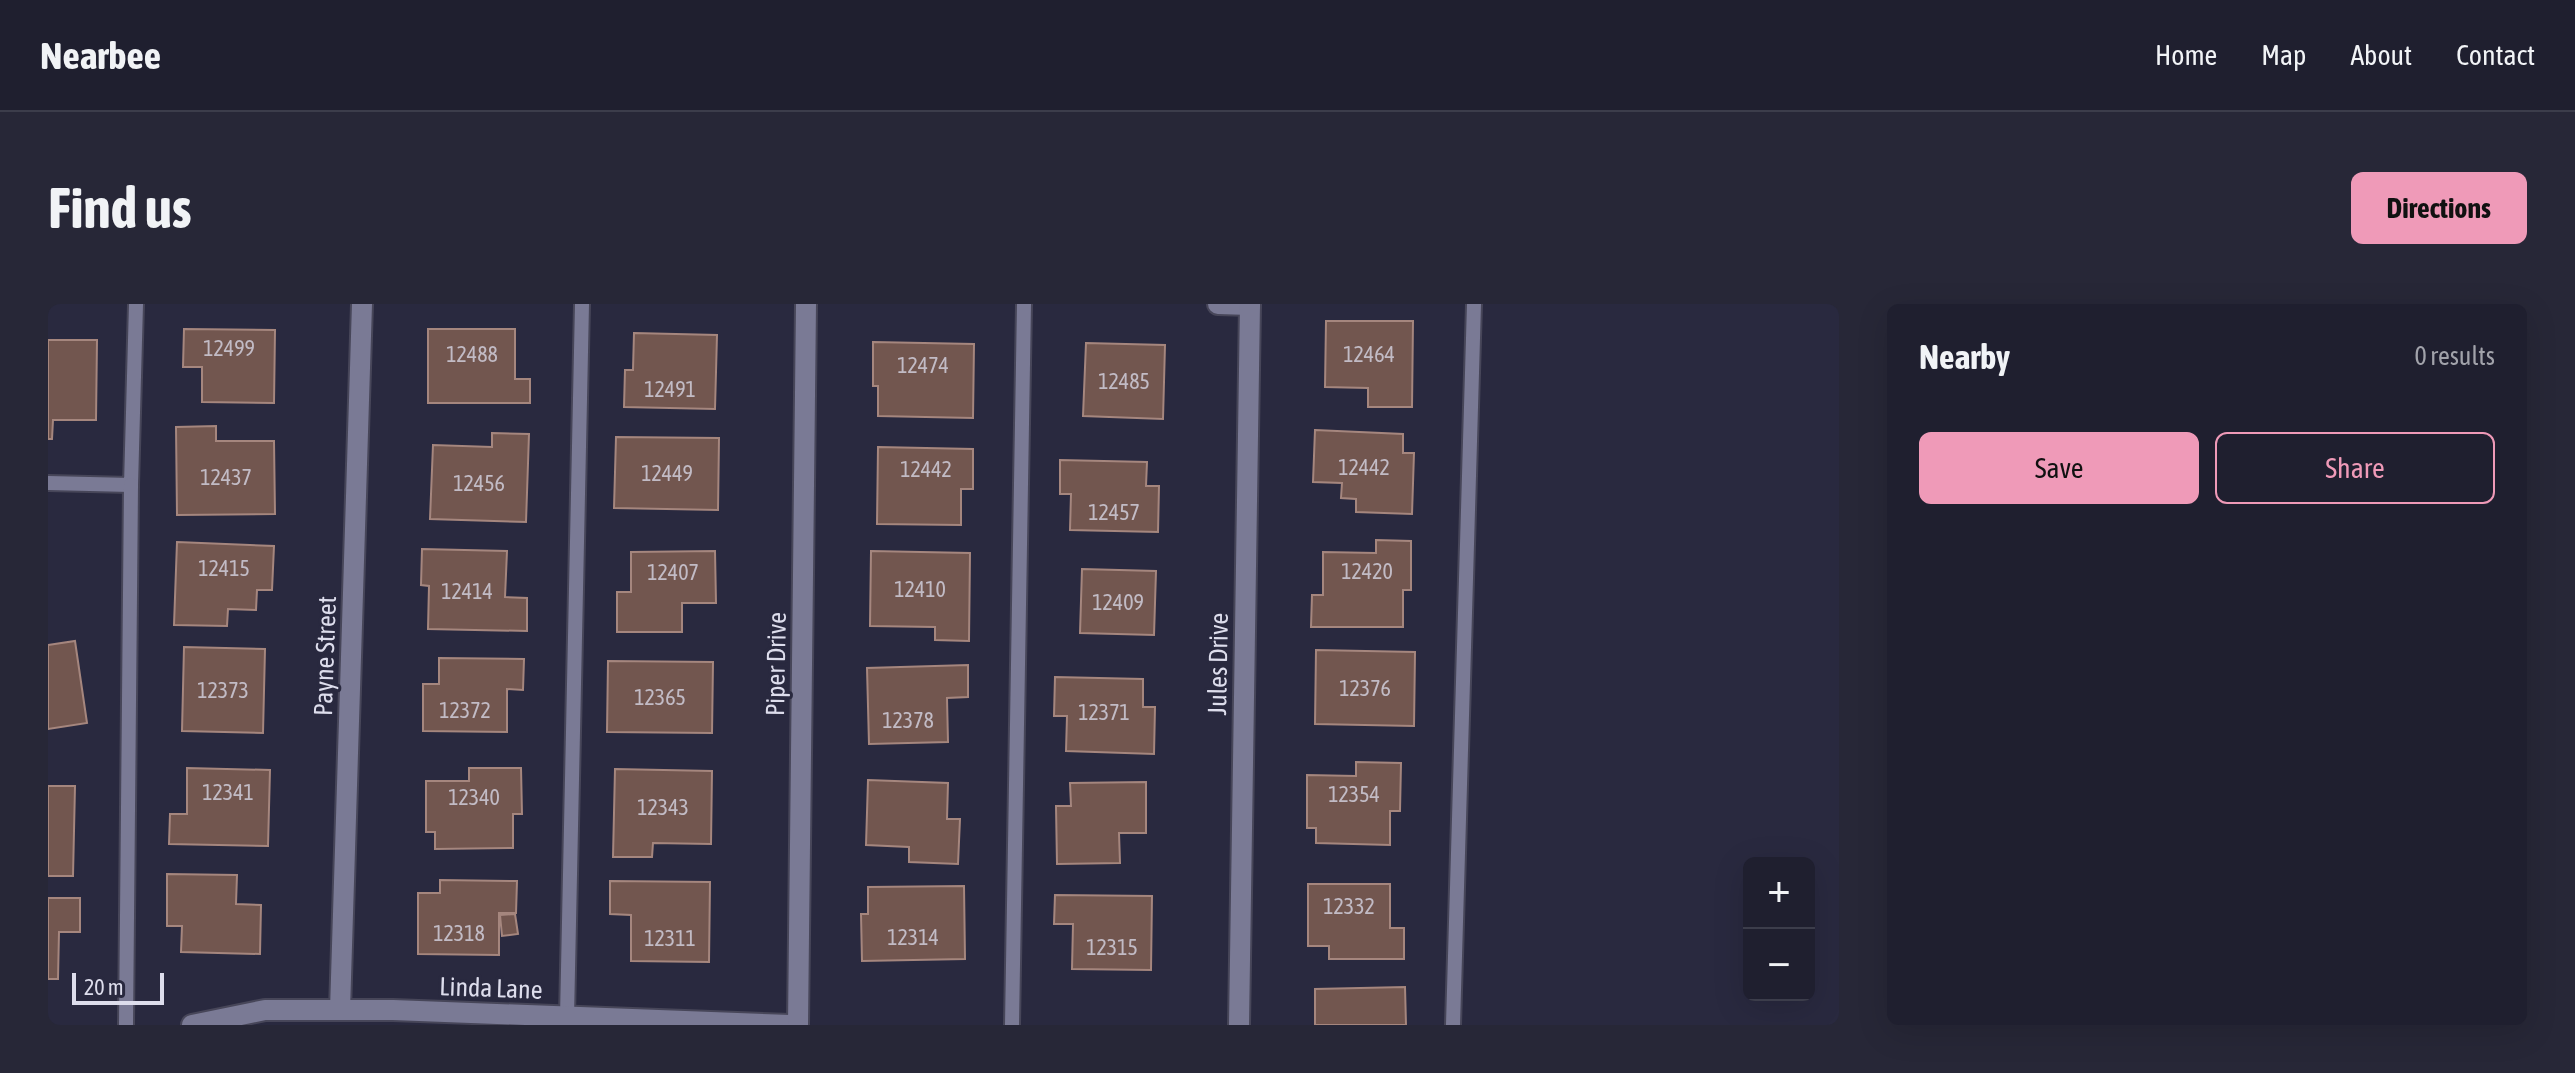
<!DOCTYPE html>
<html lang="en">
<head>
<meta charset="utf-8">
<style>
  :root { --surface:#1f1f2f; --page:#272737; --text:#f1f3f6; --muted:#a1a2aa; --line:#3c3d4b; --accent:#ef9ab8 }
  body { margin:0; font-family:"Asap Condensed",sans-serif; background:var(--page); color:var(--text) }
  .controls { position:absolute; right:24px; bottom:24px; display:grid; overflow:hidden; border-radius:12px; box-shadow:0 8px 32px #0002 }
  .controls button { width:72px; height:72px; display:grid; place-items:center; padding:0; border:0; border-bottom:2px solid var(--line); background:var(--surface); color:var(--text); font:40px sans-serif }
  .scale { position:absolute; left:24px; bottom:20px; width:92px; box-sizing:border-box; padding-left:8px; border:4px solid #ddddec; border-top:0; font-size:22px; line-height:28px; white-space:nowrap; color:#ddddec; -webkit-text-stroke:6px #29293f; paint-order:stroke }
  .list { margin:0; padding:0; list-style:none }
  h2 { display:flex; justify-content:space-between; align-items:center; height:104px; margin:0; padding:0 32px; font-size:34px }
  h2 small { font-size:26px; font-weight:400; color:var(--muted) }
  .actions { display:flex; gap:16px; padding:24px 32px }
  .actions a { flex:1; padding:18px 0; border:2px solid var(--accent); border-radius:12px; text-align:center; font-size:28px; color:var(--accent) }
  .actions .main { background:var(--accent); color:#111 }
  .map { position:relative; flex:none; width:1791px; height:721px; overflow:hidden; border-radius:12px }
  header { display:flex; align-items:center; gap:48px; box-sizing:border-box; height:112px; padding:0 40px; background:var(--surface); border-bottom:2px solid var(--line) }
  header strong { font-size:38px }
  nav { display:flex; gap:44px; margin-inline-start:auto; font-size:28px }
  .intro { display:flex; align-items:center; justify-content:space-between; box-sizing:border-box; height:192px; padding:0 48px }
  h1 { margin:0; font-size:56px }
  .button { padding:20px 36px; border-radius:12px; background:var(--accent); color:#111; font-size:28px; font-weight:700 }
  main { display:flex; gap:48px; padding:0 48px }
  aside { flex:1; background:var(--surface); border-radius:12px; box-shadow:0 8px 32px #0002 }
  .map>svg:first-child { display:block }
  .building { fill:#72564f; stroke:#a5867e; stroke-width:2 }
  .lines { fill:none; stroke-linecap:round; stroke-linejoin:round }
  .service-casing { stroke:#474659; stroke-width:18 }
  .minor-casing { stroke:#474659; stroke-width:24 }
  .service { stroke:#7a7a95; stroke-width:14 }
  .minor { stroke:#7a7a95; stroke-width:20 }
  .labels { text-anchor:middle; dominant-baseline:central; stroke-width:6; stroke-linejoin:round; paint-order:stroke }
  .number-label { font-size:22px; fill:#c2bbc5 }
  .street-label { font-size:26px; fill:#ddddec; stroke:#29293f }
</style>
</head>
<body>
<header>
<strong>Nearbee</strong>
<nav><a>Home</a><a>Map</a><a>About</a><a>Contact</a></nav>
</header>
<div class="intro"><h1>Find us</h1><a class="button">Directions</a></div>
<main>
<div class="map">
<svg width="1791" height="721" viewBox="0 0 1791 721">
  <rect width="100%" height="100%" fill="#29293f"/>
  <!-- building -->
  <g class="building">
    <polygon points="1278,17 1365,17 1364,103 1320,103 1320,84 1277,83"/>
    <polygon points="136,25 227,26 226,99 154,98 154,63 135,63"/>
    <polygon points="380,25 467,25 467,75 482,75 482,99 380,99"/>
    <polygon points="586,29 669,31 667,105 576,103 577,66 585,66"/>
    <polygon points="0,36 49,36 48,116 5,116 4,135 0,135"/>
    <polygon points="825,38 926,40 925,114 830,112 830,82 825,82"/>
    <polygon points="1038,39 1117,41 1115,115 1035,112"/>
    <polygon points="168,122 168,137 226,137 227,210 129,211 128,123"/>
    <polygon points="1267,126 1355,130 1355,149 1366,149 1364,210 1308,208 1308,195 1293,194 1294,179 1265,178"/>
    <polygon points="444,129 481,130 478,218 382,215 385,141 444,143"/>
    <polygon points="568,133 671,134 670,206 566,204"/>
    <polygon points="830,143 925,145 925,185 913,185 913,221 829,220"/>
    <polygon points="1012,156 1099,158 1098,182 1111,182 1110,228 1022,226 1023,190 1012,190"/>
    <polygon points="1328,236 1363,237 1363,286 1355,286 1355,323 1263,323 1264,291 1275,291 1275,248 1328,249"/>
    <polygon points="129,238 226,242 224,286 209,286 208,306 180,305 179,322 126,321"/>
    <polygon points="374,245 459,247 457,293 479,294 479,327 380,325 381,282 373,281"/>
    <polygon points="667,247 668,299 634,299 634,328 569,328 569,288 583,288 583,248"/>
    <polygon points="823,247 922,249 921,337 887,336 887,323 822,322"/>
    <polygon points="1034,265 1108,267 1106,331 1032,329"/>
    <polygon points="27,337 39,419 0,425 0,341"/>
    <polygon points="136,343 217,345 215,429 134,427"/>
    <polygon points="1268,346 1367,348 1366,422 1267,420"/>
    <polygon points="391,354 476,355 475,386 459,385 459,428 375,427 375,380 391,380"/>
    <polygon points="560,357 665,358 664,429 559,428"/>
    <polygon points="920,361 920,393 899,394 900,438 821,440 819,364"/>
    <polygon points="1007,373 1095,375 1095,403 1107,403 1106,450 1018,447 1019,412 1006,412"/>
    <polygon points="1308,458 1353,459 1352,507 1342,507 1342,541 1268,539 1268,524 1259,524 1259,471 1308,472"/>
    <polygon points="139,464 222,466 220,542 121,540 122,510 139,510"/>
    <polygon points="421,464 473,464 474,510 465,510 465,544 387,545 387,528 378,528 378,477 421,477"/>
    <polygon points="567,465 664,467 663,540 605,539 604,553 565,553"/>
    <polygon points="820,476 900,479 899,515 912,515 910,560 861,558 861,543 818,541"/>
    <polygon points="1098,478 1098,529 1071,529 1072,559 1009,560 1008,502 1023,502 1022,479"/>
    <polygon points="0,482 27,482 25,572 0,572"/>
    <polygon points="119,570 189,571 188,600 213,601 212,650 133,648 134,622 119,622"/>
    <polygon points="392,576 469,577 468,609 451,609 451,651 370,650 370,589 392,589"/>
    <polygon points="562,577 662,578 661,658 583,657 583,611 562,610"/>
    <polygon points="1260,580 1342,580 1342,624 1356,624 1356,655 1281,655 1281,642 1260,642"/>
    <polygon points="916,582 917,655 814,657 813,610 820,610 820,583"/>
    <polygon points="1007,591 1104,592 1103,666 1024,665 1025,620 1006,620"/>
    <polygon points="0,594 32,594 32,628 11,628 10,675 0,675"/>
    <polygon points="467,610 470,630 454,632 452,611"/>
    <polygon points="1357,683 1358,721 1267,721 1267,685"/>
  </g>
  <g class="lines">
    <defs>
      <g id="service">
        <polyline points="0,179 83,181 88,0"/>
        <polyline points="519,713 534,0"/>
        <polyline points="78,721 83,181"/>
        <polyline points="964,721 976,0"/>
        <polyline points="1405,721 1426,0"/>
      </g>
      <g id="minor">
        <polyline points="1170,0 1202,1"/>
        <polyline points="292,706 314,0"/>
        <polyline points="144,721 217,706 345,706 742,721"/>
        <polyline points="750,721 758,0"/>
        <polyline points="1191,721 1202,0"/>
      </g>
    </defs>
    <!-- service casing -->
    <use href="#service" class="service-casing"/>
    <!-- minor casing -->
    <use href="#minor" class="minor-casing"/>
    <!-- service -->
    <use href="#service" class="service"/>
    <!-- minor -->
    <use href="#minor" class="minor"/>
  </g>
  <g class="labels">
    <!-- number labels -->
    <g class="number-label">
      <text x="181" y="44">12499</text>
      <text x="424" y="50">12488</text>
      <text x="1321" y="50">12464</text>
      <text x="875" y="61">12474</text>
      <text x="1076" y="77">12485</text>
      <text x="622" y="85">12491</text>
      <text x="1316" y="163">12442</text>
      <text x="878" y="165">12442</text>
      <text x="619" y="169">12449</text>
      <text x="178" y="173">12437</text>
      <text x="431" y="179">12456</text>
      <text x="1066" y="208">12457</text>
      <text x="176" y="264">12415</text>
      <text x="1319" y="267">12420</text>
      <text x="625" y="268">12407</text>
      <text x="872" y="285">12410</text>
      <text x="419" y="287">12414</text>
      <text x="1070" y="298">12409</text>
      <text x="1317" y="384">12376</text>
      <text x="175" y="386">12373</text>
      <text x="612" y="393">12365</text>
      <text x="417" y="406">12372</text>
      <text x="1056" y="408">12371</text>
      <text x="860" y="416">12378</text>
      <text x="180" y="488">12341</text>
      <text x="1306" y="490">12354</text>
      <text x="426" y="493">12340</text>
      <text x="615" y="503">12343</text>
      <text x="1301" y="602">12332</text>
      <text x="411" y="629">12318</text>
      <text x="865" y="633">12314</text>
      <text x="622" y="634">12311</text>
      <text x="1064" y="643">12315</text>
    </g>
    <!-- street labels -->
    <g class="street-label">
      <text transform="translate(277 352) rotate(-88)">Payne Street</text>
      <text transform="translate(728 360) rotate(-89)">Piper Drive</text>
      <text transform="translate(1170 360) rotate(-89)">Jules Drive</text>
      <text transform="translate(443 684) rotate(2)">Linda Lane</text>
    </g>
  </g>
</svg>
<div class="controls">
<button>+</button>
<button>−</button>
</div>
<div class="scale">20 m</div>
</div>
<aside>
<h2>Nearby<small>0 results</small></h2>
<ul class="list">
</ul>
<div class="actions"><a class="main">Save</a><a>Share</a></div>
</aside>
</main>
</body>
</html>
